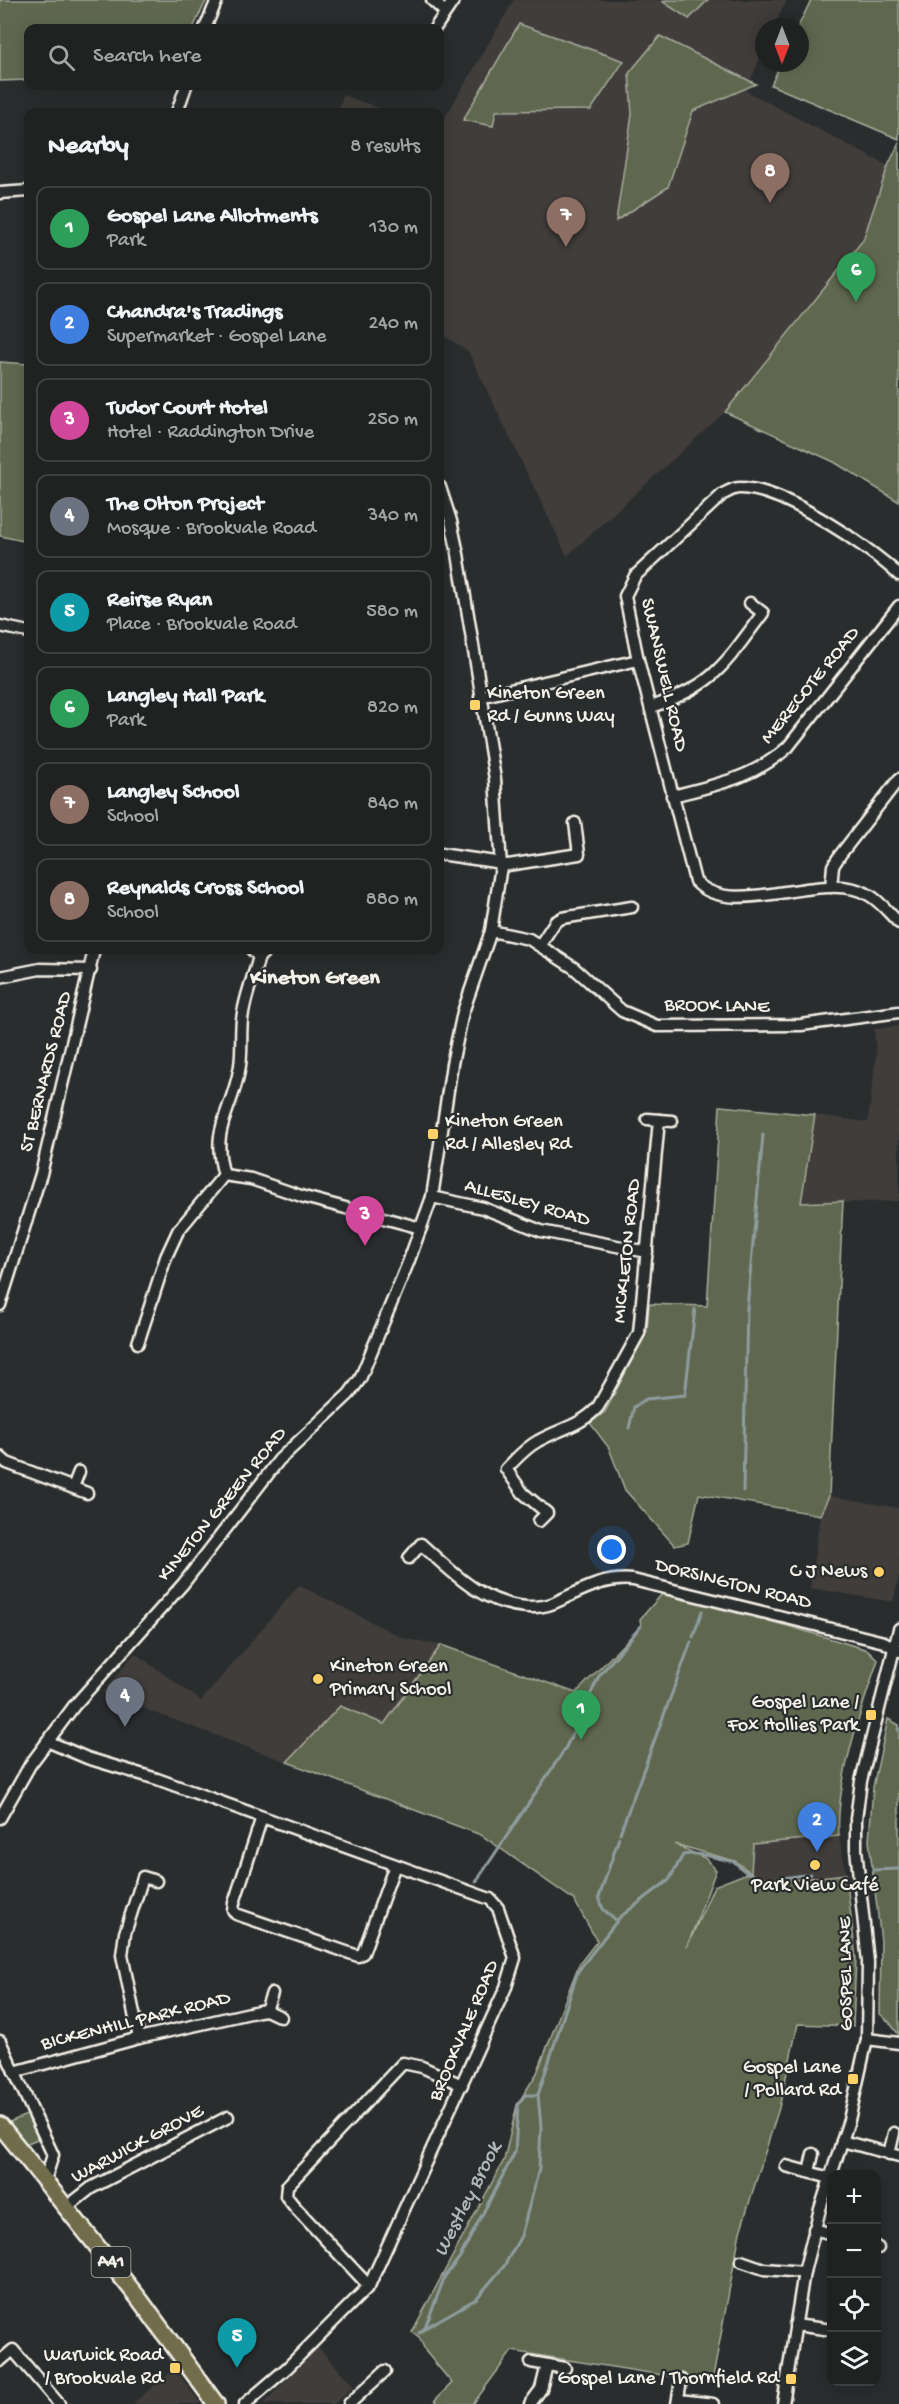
<!DOCTYPE html>
<html lang="en">
<head>
<meta charset="utf-8">
<style>
  :root { --surface:#202222; --page:#2d2f2f; --text:#f1f3f6; --muted:#a2a4a5; --line:#3d3f40; --accent:#bca0f2 }
  body { margin:0; font-family:"Gochi Hand",sans-serif; background:var(--page); color:var(--text) }
  .controls { position:absolute; right:18px; bottom:18px; display:grid; overflow:hidden; border-radius:12px; box-shadow:0 3px 15px #0003 }
  .controls button { width:54px; height:54px; display:grid; place-items:center; padding:0; border:0; border-bottom:2px solid var(--line); background:var(--surface); color:var(--text); font:30px sans-serif }
  .compass { position:absolute; left:755px; top:18px; width:54px; height:54px; border-radius:50%; background:var(--surface); box-shadow:0 3px 15px #0003; rotate:180deg }
  .you { position:absolute; left:612px; top:1550px; width:21px; height:21px; margin:-15px; border:4px solid #fff; border-radius:50%; background:#1a73e8; box-shadow:0 0 0 9px #1a73e833 }
  .badge { display:grid; place-items:center; width:39px; height:39px; border-radius:50%; background:var(--accent); color:#fff; font-size:20px; font-weight:700 }
  .pin { position:absolute; translate:-50% -50px; filter:drop-shadow(0 2px 3px #0008) }
  .pin::after { content:''; position:absolute; top:32px; width:21px; height:18px; background:inherit; clip-path:polygon(0 0,100% 0,50% 100%) }
  .list { margin:0; padding:0; list-style:none }
  h2 { display:flex; justify-content:space-between; align-items:center; height:78px; margin:0; padding:0 24px; font-size:26px }
  h2 small { font-size:20px; font-weight:400; color:var(--muted) }
  .list li { display:grid; grid-template-columns:39px 1fr auto; gap:18px; align-items:center; box-sizing:border-box; height:84px; margin:0 12px 12px; padding:0 12px; border:2px solid var(--line); border-radius:12px }
  .list b { display:block; font-size:22px; white-space:nowrap }
  .list p { margin:0; font-size:20px; white-space:nowrap; color:var(--muted) }
  .list em { font-size:20px; font-style:normal; color:var(--muted) }
  .icon { flex:none; width:33px; height:33px; fill:none; stroke:currentColor; stroke-width:2; stroke-linecap:round; stroke-linejoin:round }
  .map { position:relative; flex:none; width:899px; height:2404px; overflow:hidden }
  .search { position:absolute; background:var(--surface); box-shadow:0 3px 15px #0003; left:24px; top:24px; width:420px; height:66px; display:flex; align-items:center; gap:15px; box-sizing:border-box; padding:0 21px; border-radius:12px; color:var(--muted); font-size:22px }
  .panel { position:absolute; background:var(--surface); box-shadow:0 3px 15px #0003; left:24px; top:108px; width:420px; height:846px; border-radius:12px }
  .map>svg:first-child { display:block }
  .built { fill:#3f3c3a }
  .green { fill:#5e684f; stroke:#a9ac9c; stroke-width:1.5; fill-rule:evenodd }
  .lines { fill:none; stroke-linecap:round; stroke-linejoin:round }
  .stream { stroke:#8f9c9f; stroke-width:3 }
  .minor-casing { stroke:#f4f1e8; stroke-width:15 }
  .highway-casing { stroke:#f4f1e8; stroke-width:20 }
  .minor { stroke:#2a2d2e; stroke-width:10 }
  .highway { stroke:#716d4b; stroke-width:15 }
  .poi-dot { fill:#ffd166; stroke:#2a2d2e; stroke-width:2 }
  .labels { text-anchor:middle; dominant-baseline:central; stroke-width:4.5; stroke-linejoin:round; paint-order:stroke }
  .shield { fill:#2a2d2e; stroke:#b7b6b0; stroke-width:1.5 }
  .shield-label { font-size:18px; font-weight:bold; fill:#f4f1e8 }
  .street-label { font-size:20px; fill:#f4f1e8; stroke:#2a2d2e }
  .poi-label { font-size:20px; fill:#f4f1e8; stroke:#2a2d2e; text-anchor:end }
  .water-label { font-size:21px; font-style:italic; fill:#b0b8b8; stroke:#2a2d2e }
  .quarter-label { font-size:22px; font-weight:bold; fill:#f4f1e8; stroke:#2a2d2e }
</style>
</head>
<body>
<div class="map">
<svg width="899" height="2404" viewBox="0 0 899 2404">
  <rect width="100%" height="100%" fill="#2a2d2e"/>
  <filter id="ink" filterUnits="userSpaceOnUse"><feTurbulence type="fractalNoise" baseFrequency=".0167" numOctaves="2"/><feDisplacementMap in="SourceGraphic" scale="12" xChannelSelector="R" yChannelSelector="G"/><feConvolveMatrix kernelMatrix="1 2 1 2 8 2 1 2 1" color-interpolation-filters="sRGB"/></filter>
  <g filter="url(#ink)">
    <!-- built -->
    <g class="built">
      <polygon points="514,0 787,0 774,27 764,27 764,49 746,91 888,166 863,240 725,412 567,556 468,351 440,333 440,121 444,119"/>
      <polygon points="343,95 382,109 394,112 338,112"/>
      <polygon points="899,1026 899,1201 801,1204 815,1115 868,1122 876,1055 874,1029"/>
      <polygon points="829,1496 899,1508 899,1576 893,1602 810,1588 820,1515"/>
      <polygon points="299,1585 405,1639 441,1645 384,1725 340,1706 287,1762 102,1693 135,1653 201,1701"/>
      <polygon points="839,1836 846,1874 783,1881 762,1879 751,1872 753,1843"/>
      <polygon points="318,2347 354,2386 334,2404 263,2404"/>
      <polygon points="175,2369 201,2404 132,2404"/>
    </g>
    <!-- green -->
    <g class="green">
      <polygon points="0,0 204,0 206,1 193,28 28,28 28,80 0,81"/>
      <polygon points="665,0 708,0 689,19 663,2"/>
      <polygon points="811,0 899,0 899,139 771,85 781,63 800,63 798,27"/>
      <polygon points="519,24 624,61 591,110 496,111 493,126 463,120"/>
      <polygon points="660,36 756,84 693,111 668,187 616,221 632,114 629,73"/>
      <polygon points="899,143 899,502 834,462 725,412 863,240 888,166"/>
      <polygon points="0,362 28,364 28,542 0,536"/>
      <polygon points="720,1106 815,1115 801,1203 843,1201 829,1496 820,1515 699,1494 688,1543 675,1546 625,1490 609,1448 590,1423 605,1412 647,1331 649,1304 707,1306"/>
      <path d="M 662,1594 L 788,1626 L 868,1650 L 878,1660 C 861,1709 835,1785 839,1836 L 753,1844 L 751,1872 L 764,1883 L 846,1874 L 856,1959 L 853,2026 L 798,2024 L 779,2108 L 740,2232 L 712,2383 L 512,2351 L 473,2404 L 439,2404 L 435,2400 L 452,2383 L 426,2352 L 419,2337 L 412,2332 L 504,2160 L 517,2105 L 537,2073 L 579,1964 L 597,1941 L 574,1900 L 481,1835 L 287,1762 L 340,1706 L 384,1724 L 441,1645 L 576,1693 L 641,1626 L 640,1619 ZM 674,1844 L 735,1861 L 750,1872 L 714,1886 L 687,1947 L 716,1870 L 705,1858 Z"/>
      <polygon points="888,1719 899,1725 899,2035 889,2022 880,2014 881,1941 869,1841 873,1787"/>
      <polygon points="29,2114 40,2138 25,2144 7,2123"/>
    </g>
    <g class="lines">
      <!-- stream -->
      <g class="stream">
        <polyline points="629,1428 634,1407 646,1399 685,1395 695,1309"/>
        <polyline points="743,1491 747,1308 763,1135"/>
        <polyline points="693,1637 702,1611"/>
        <polyline points="898,1729 899,1730"/>
        <polyline points="620,1833 691,1642"/>
        <polyline points="873,1870 899,1869"/>
        <polyline points="476,1882 565,1749 599,1676 641,1626"/>
        <polyline points="617,1921 603,1909 599,1897 619,1838"/>
        <path d="M 425,2328 L 476,2299 L 504,2266 L 521,2236 L 539,2169 L 541,2127 L 538,2095 L 578,1971 L 620,1917 L 669,1880 L 683,1855 C 701,1851 716,1859 735,1862 C 755,1886 782,1878 811,1874"/>
        <polyline points="419,2333 425,2328 445,2276 460,2257 515,2152 518,2105 525,2095 538,2095"/>
      </g>
      <defs>
        <g id="minor">
          <polyline points="432,0 445,12"/>
          <polyline points="205,28 217,0"/>
          <polyline points="435,28 454,0"/>
          <polyline points="177,112 186,86"/>
          <polyline points="0,193 28,191"/>
          <path d="M 899,575 C 868,546 782,487 739,488 C 733,488 728,492 723,494 L 635,576 L 625,596 L 638,660 L 695,881 C 733,922 825,867 869,895 C 880,901 890,914 899,923"/>
          <polyline points="0,626 28,632"/>
          <polyline points="480,697 638,660"/>
          <path d="M 651,707 C 715,685 724,665 763,613 L 750,603"/>
          <path d="M 672,796 C 716,785 754,778 788,747 L 899,606"/>
          <polyline points="440,854 502,863"/>
          <polyline points="501,866 579,854 575,823"/>
          <polyline points="831,887 833,866 840,855 899,779"/>
          <polyline points="491,931 529,939 574,968 622,1011 657,1026 801,1025 899,1012"/>
          <polyline points="540,945 555,922 562,918 632,907"/>
          <polyline points="252,950 259,957 267,950"/>
          <path d="M 259,957 C 253,978 244,999 242,1020 C 240,1037 243,1054 239,1071 C 231,1113 210,1129 224,1175 L 251,1179 L 304,1197 L 421,1228"/>
          <polyline points="0,977 40,969 91,970"/>
          <polyline points="647,1119 672,1121"/>
          <polyline points="432,1197 483,1208 541,1231 647,1252"/>
          <polyline points="0,1305 41,1174 94,950"/>
          <polyline points="138,1343 166,1257 178,1231 224,1175"/>
          <polyline points="0,1457 7,1463 87,1493"/>
          <polyline points="73,1487 79,1472"/>
          <path d="M 539,1521 L 547,1513 L 523,1493 L 506,1469 C 516,1459 525,1448 538,1441 C 559,1429 581,1426 598,1407 L 639,1333 L 659,1120"/>
          <path d="M 409,1558 L 421,1544 C 453,1573 482,1604 527,1607 C 536,1607 545,1607 554,1603 C 581,1591 602,1577 633,1580 L 884,1642 L 899,1651"/>
          <polyline points="47,1741 87,1758 157,1779 490,1899 498,1908 515,1958 506,1987 369,2286 287,2368 245,2404"/>
          <polyline points="262,1817 234,1903 233,1910 236,1914 358,1956 363,1953 395,1865"/>
          <polyline points="0,1818 30,1765 74,1706 183,1584 279,1460 349,1394 360,1379 408,1263 432,1197 452,1064 463,1012 491,931 501,866 495,779 458,554 451,521 440,487"/>
          <polyline points="266,2010 272,1993"/>
          <polyline points="139,2038 122,1955 125,1933 143,1877 156,1881"/>
          <polyline points="867,2039 899,2043"/>
          <polyline points="0,2041 53,2155 45,2180"/>
          <polyline points="14,2072 139,2038 259,2011 266,2010 281,2017"/>
          <polyline points="842,2141 899,2156"/>
          <polyline points="889,2154 894,2133"/>
          <polyline points="786,2166 830,2178"/>
          <polyline points="809,2172 813,2154"/>
          <polyline points="67,2207 91,2188 228,2117"/>
          <polyline points="814,2229 832,2234"/>
          <polyline points="876,2247 878,2248"/>
          <polyline points="741,2261 764,2269 804,2272"/>
          <polyline points="369,2286 294,2206 286,2196 287,2186 403,2063 422,2067 462,2085"/>
          <polyline points="795,2325 832,2330"/>
          <polyline points="0,2361 13,2350 59,2404"/>
          <polyline points="531,2362 565,2368"/>
          <polyline points="679,2400 713,2404"/>
          <polyline points="349,2404 385,2371"/>
          <polyline points="530,2404 541,2389 547,2365"/>
          <polyline points="677,2404 681,2380"/>
          <polyline points="783,2404 804,2272 820,2209 849,2120 867,2039 868,1962 856,1849 856,1819 861,1781 899,1629"/>
        </g>
        <polyline id="highway" points="0,2125 140,2300 216,2404"/>
      </defs>
      <!-- minor casing -->
      <use href="#minor" class="minor-casing"/>
      <!-- highway casing -->
      <use href="#highway" class="highway-casing"/>
      <!-- minor -->
      <use href="#minor" class="minor"/>
      <!-- highway -->
      <use href="#highway" class="highway"/>
    </g>
  </g>
  <!-- markers -->
  <g class="poi-dot">
    <rect x="469" y="699" width="12" height="12" rx="3"/>
    <rect x="427" y="1128" width="12" height="12" rx="3"/>
    <circle cx="879" cy="1572" r="6"/>
    <circle cx="318" cy="1679" r="6"/>
    <rect x="865" y="1709" width="12" height="12" rx="3"/>
    <circle cx="815" cy="1865" r="6"/>
    <rect x="847" y="2073" width="12" height="12" rx="3"/>
    <rect x="169" y="2362" width="12" height="12" rx="3"/>
    <rect x="785" y="2373" width="12" height="12" rx="3"/>
  </g>
  <g class="labels">
    <!-- shield labels -->
    <rect class="shield" x="91.5" y="2247" width="39" height="30" rx="4.5"/>
    <g class="shield-label">
      <text x="111" y="2262">A41</text>
    </g>
    <!-- street labels -->
    <g class="street-label">
      <text transform="translate(663 675) rotate(77)">SWANSWELL ROAD</text>
      <text transform="translate(811 686) rotate(-51)">MERECOTE ROAD</text>
      <text transform="translate(717 1007) rotate(1)">BROOK LANE</text>
      <text transform="translate(47 1072) rotate(-76)">ST BERNARDS ROAD</text>
      <text transform="translate(527 1204) rotate(16)">ALLESLEY ROAD</text>
      <text transform="translate(628 1251) rotate(-84)">MICKLETON ROAD</text>
      <text transform="translate(223 1505) rotate(-51)">KINETON GREEN ROAD</text>
      <text transform="translate(733 1585) rotate(14)">DORSINGTON ROAD</text>
      <text transform="translate(847 1974) rotate(-91)">GOSPEL LANE</text>
      <text transform="translate(136 2022) rotate(-14)">BICKENHILL PARK ROAD</text>
      <text transform="translate(465 2031) rotate(-67)">BROOKVALE ROAD</text>
      <text transform="translate(138 2145) rotate(-28)">WARWICK GROVE</text>
    </g>
    <!-- poi labels -->
    <g class="poi-label">
      <text x="487" y="694" text-anchor="start">Kineton Green<tspan x="487" dy="23">Rd / Gunns Way</tspan></text>
      <text x="445" y="1122" text-anchor="start">Kineton Green<tspan x="445" dy="23">Rd / Allesley Rd</tspan></text>
      <text x="867" y="1572">C J News</text>
      <text x="330" y="1667" text-anchor="start">Kineton Green<tspan x="330" dy="23">Primary School</tspan></text>
      <text x="859" y="1703">Gospel Lane /<tspan x="859" dy="23">Fox Hollies Park</tspan></text>
      <text x="815" y="1886" text-anchor="middle">Park View Café</text>
      <text x="841" y="2068">Gospel Lane<tspan x="841" dy="23">/ Pollard Rd</tspan></text>
      <text x="163" y="2356">Warwick Road<tspan x="163" dy="23">/ Brookvale Rd</tspan></text>
      <text x="779" y="2379">Gospel Lane / Thornfield Rd</text>
    </g>
    <!-- water labels -->
    <g class="water-label">
      <text transform="translate(469 2200) rotate(-63)">Westley Brook</text>
    </g>
    <!-- quarter labels -->
    <g class="quarter-label">
      <text x="315" y="979">Kineton Green</text>
    </g>
  </g>
</svg>
<div class="controls">
<button>+</button>
<button>−</button>
<button><svg class="icon" aria-label="locate" viewBox="0 0 24 24"><circle cx="12" cy="12" r="6"/><path d="M12 2v4M12 18v4M2 12h4M18 12h4"/></svg></button>
<button><svg class="icon" aria-label="layers" viewBox="0 0 24 24"><path d="M12 4l9 5-9 5-9-5zM3 14l9 5 9-5"/></svg></button>
</div>
<svg class="compass" viewBox="-18 -18 36 36"><path d="M0-13l5 13h-10z" fill="#e53935"/><path d="M0 13l5-13h-10z" fill="#a2a4a5"/></svg>
<div class="you"></div>
<div class="pin badge" style="left:581px;top:1740px;background:#2e9e5b">1</div>
<div class="pin badge" style="left:817px;top:1852px;background:#3f7fe0">2</div>
<div class="pin badge" style="left:365px;top:1246px;background:#d1479c">3</div>
<div class="pin badge" style="left:125px;top:1727px;background:#6b7280">4</div>
<div class="pin badge" style="left:237px;top:2368px;background:#0f9aa8">5</div>
<div class="pin badge" style="left:856px;top:302px;background:#2e9e5b">6</div>
<div class="pin badge" style="left:566px;top:247px;background:#8d6e63">7</div>
<div class="pin badge" style="left:770px;top:203px;background:#8d6e63">8</div>
<div class="search"><svg class="icon" aria-label="search" viewBox="0 0 24 24"><circle cx="10" cy="10" r="6"/><path d="M15 15l6 6"/></svg>Search here</div>
<section class="panel">
<h2>Nearby<small>8 results</small></h2>
<ul class="list">
<li><span class="badge" style="background:#2e9e5b">1</span><div><b>Gospel Lane Allotments</b><p>Park</p></div><em>130 m</em></li>
<li><span class="badge" style="background:#3f7fe0">2</span><div><b>Chandra's Tradings</b><p>Supermarket · Gospel Lane</p></div><em>240 m</em></li>
<li><span class="badge" style="background:#d1479c">3</span><div><b>Tudor Court Hotel</b><p>Hotel · Raddington Drive</p></div><em>250 m</em></li>
<li><span class="badge" style="background:#6b7280">4</span><div><b>The Olton Project</b><p>Mosque · Brookvale Road</p></div><em>340 m</em></li>
<li><span class="badge" style="background:#0f9aa8">5</span><div><b>Reirse Ryan</b><p>Place · Brookvale Road</p></div><em>580 m</em></li>
<li><span class="badge" style="background:#2e9e5b">6</span><div><b>Langley Hall Park</b><p>Park</p></div><em>820 m</em></li>
<li><span class="badge" style="background:#8d6e63">7</span><div><b>Langley School</b><p>School</p></div><em>840 m</em></li>
<li><span class="badge" style="background:#8d6e63">8</span><div><b>Reynalds Cross School</b><p>School</p></div><em>880 m</em></li>
</ul>
</section>
</div>
</body>
</html>
